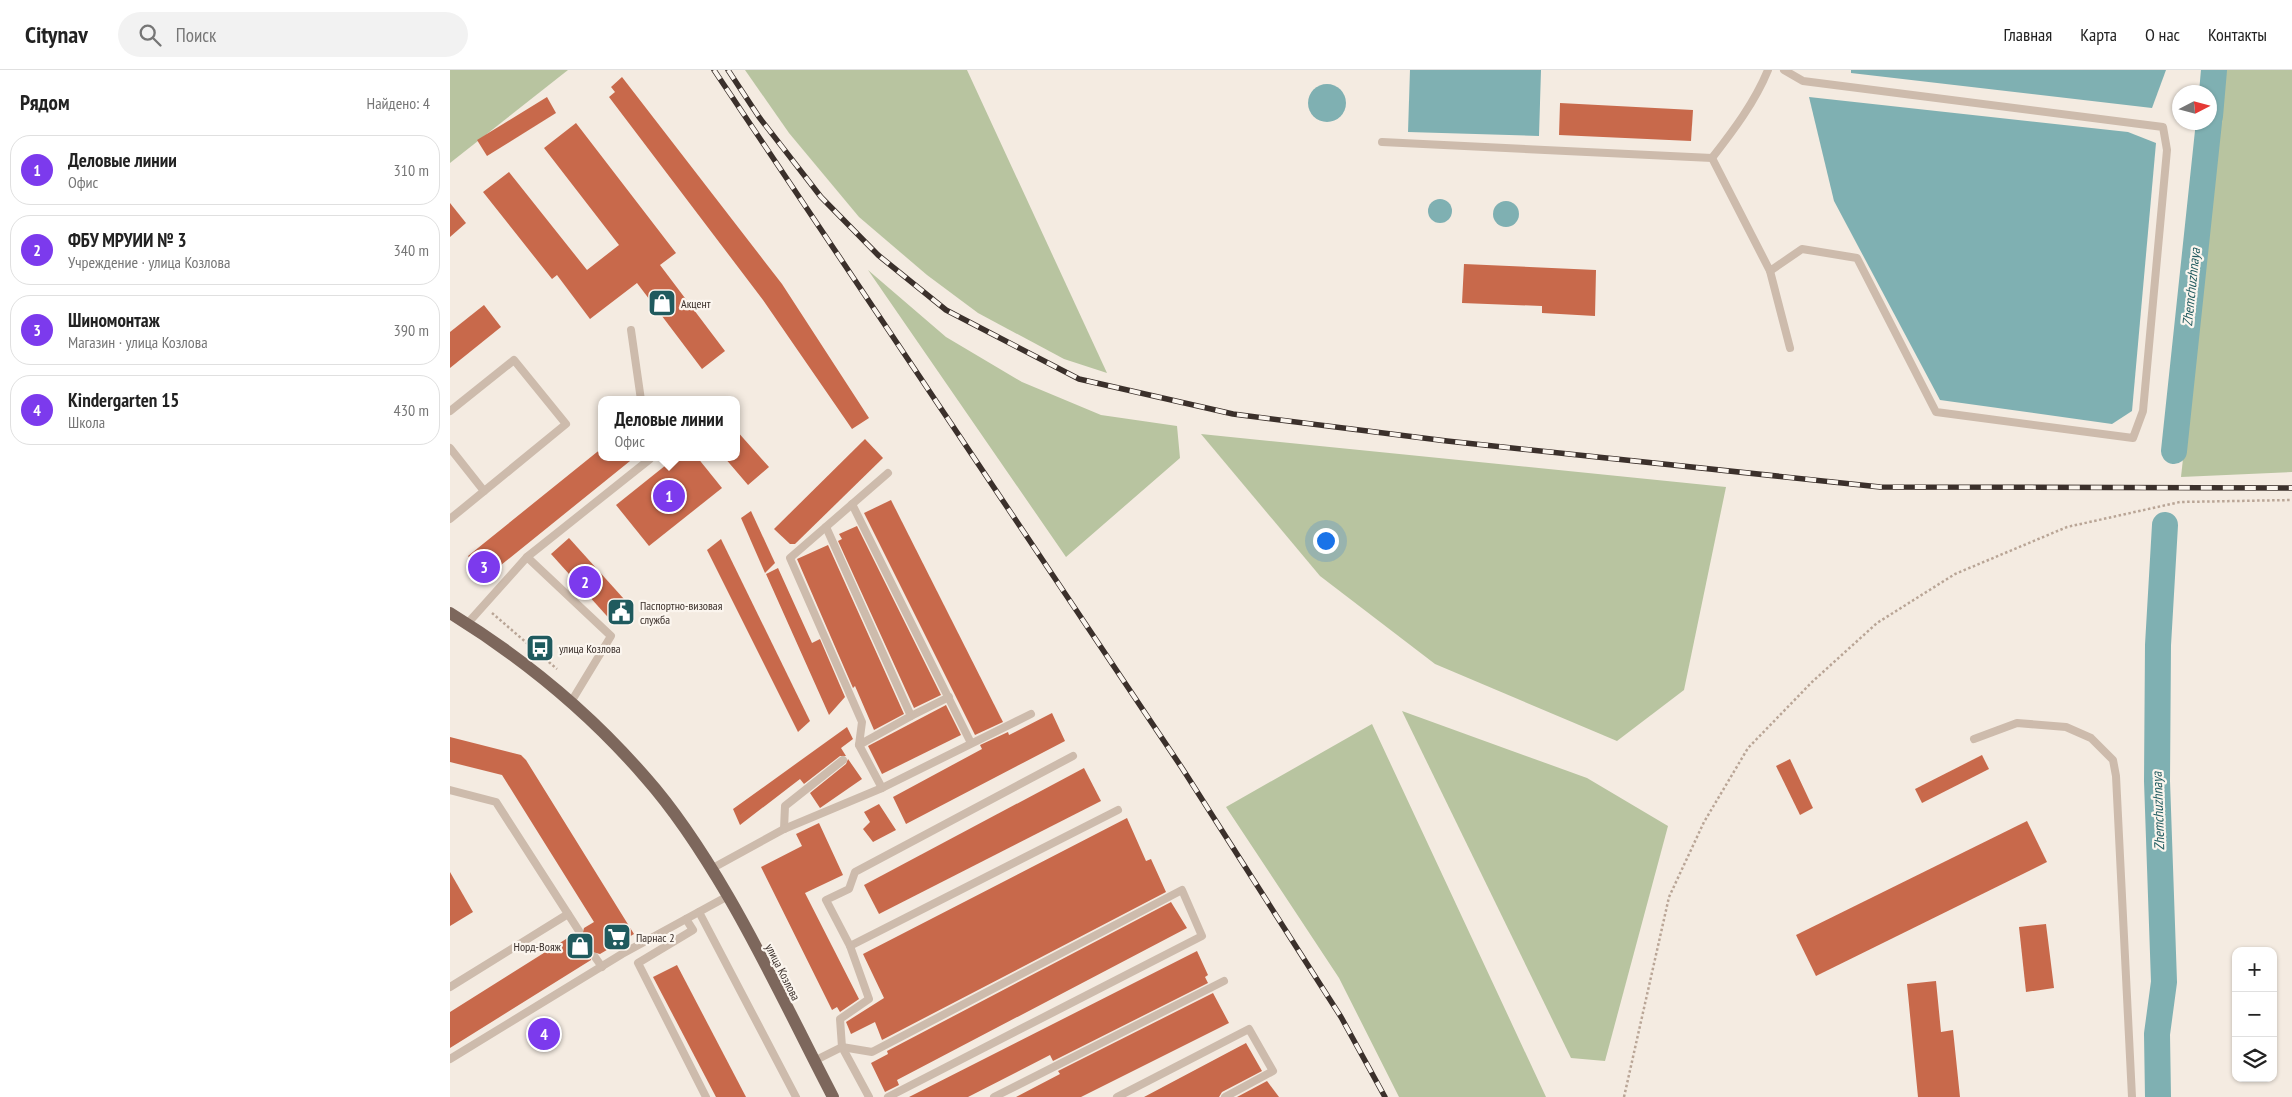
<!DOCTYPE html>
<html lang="ru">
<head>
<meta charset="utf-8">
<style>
  :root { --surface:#fff; --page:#f2f2f2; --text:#222; --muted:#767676; --line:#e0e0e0; --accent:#7c3aed }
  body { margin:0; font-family:"PT Sans Narrow",sans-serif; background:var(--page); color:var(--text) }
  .controls { position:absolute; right:15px; bottom:15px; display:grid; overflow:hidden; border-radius:10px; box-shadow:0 1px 4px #0004 }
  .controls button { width:45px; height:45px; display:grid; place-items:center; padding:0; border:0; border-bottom:1px solid var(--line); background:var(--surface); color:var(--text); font:25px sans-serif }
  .compass { position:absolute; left:1722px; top:15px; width:45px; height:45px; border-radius:50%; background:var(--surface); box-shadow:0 1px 4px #0004; rotate:84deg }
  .you { position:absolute; left:875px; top:470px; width:18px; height:18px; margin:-12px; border:4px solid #fff; border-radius:50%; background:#1a73e8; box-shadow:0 0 0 8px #1a73e833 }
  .badge { display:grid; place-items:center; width:32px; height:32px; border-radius:50%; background:var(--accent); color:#fff; font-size:16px; font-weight:700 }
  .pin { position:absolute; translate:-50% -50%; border:2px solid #fff; box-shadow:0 1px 5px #0006 }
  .popup { position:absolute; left:148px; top:326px; width:142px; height:65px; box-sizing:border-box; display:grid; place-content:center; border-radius:10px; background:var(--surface); filter:drop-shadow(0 1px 4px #0005); font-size:16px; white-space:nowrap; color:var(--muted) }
  .popup b { font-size:19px; color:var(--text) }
  .popup::after { content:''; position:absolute; left:50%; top:100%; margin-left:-10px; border:10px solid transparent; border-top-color:var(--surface) }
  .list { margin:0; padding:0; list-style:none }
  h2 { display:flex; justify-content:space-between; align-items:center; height:65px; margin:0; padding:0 20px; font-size:21px }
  h2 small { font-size:16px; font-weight:400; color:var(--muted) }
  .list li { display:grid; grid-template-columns:32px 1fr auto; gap:15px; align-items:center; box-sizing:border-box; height:70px; margin:0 10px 10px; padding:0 10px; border:1px solid var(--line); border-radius:20px }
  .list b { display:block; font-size:19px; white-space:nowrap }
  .list p { margin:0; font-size:16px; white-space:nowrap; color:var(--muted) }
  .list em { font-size:16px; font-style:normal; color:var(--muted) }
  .icon { flex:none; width:28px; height:28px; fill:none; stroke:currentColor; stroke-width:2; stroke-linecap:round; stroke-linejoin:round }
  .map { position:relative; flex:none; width:1842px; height:1027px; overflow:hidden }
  header { display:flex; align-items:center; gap:30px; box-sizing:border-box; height:70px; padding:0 25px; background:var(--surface); border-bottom:1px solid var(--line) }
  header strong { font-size:24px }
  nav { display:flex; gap:28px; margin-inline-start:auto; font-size:18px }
  .search { width:350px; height:45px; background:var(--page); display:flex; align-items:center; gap:12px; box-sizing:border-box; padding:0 18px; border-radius:28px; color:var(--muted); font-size:19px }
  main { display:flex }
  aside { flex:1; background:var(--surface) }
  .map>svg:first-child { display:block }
  .green { fill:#b8c4a0 }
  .water { fill:#7fb0b2 }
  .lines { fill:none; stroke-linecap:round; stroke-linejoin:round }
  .river { stroke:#7fb0b2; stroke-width:26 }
  .building { fill:#c8694b }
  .path { stroke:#b9a596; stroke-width:2.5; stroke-dasharray:2.5 2.5; stroke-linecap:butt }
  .service { stroke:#cdbbac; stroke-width:8 }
  .primary { stroke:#7d675c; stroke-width:12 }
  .rail-casing { stroke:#3b302b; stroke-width:5.5 }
  .rail { stroke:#fbf5ee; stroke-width:4; stroke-dasharray:11; stroke-linecap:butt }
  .labels { text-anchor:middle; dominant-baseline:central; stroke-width:4.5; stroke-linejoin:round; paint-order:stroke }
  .poi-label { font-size:12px; fill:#3b302b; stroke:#fbf5ee; text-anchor:start }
  .street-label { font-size:12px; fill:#3b302b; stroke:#fbf5ee }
  .water-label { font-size:14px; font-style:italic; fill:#1f5a5e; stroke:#fbf5ee }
</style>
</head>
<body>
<header>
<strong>Citynav</strong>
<div class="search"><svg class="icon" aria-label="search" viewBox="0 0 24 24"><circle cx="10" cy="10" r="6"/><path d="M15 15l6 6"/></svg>Поиск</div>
<nav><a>Главная</a><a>Карта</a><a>О нас</a><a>Контакты</a></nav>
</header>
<main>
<aside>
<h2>Рядом<small>Найдено: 4</small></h2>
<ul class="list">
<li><span class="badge">1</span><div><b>Деловые линии</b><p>Офис</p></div><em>310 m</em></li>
<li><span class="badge">2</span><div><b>ФБУ МРУИИ № 3</b><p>Учреждение · улица Козлова</p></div><em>340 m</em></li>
<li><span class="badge">3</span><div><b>Шиномонтаж</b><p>Магазин · улица Козлова</p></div><em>390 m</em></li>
<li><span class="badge">4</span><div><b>Kindergarten 15</b><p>Школа</p></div><em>430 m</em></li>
</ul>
</aside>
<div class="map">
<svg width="1842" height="1027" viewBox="0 0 1842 1027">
  <rect width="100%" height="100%" fill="#f4ebe1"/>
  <!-- green -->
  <g class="green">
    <polygon points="0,0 118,0 0,93"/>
    <polygon points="295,0 517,0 657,303 614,289 528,243 477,205 409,147 339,63"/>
    <polygon points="1776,0 1842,0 1842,402 1731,407"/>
    <polygon points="418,200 496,267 572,312 651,345 727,356 730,388 616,487"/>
    <polygon points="751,364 1276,417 1234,620 1167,671 985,594 870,506"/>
    <polygon points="952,641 1137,708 1218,756 1155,991 1121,988"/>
    <polygon points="922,654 1096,1027 949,1027 889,908 776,737"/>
  </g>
  <!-- water -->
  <g class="water">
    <polygon points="960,0 1091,0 1089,66 958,62"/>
    <polygon points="1401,0 1716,0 1702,38 1401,3"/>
    <circle cx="877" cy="33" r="19"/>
    <polygon points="1359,27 1678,62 1706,73 1682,341 1662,354 1490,330 1384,131"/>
    <circle cx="990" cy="141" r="12"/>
    <circle cx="1056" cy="144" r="13"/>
  </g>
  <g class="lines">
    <!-- river -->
    <g class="river">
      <polyline points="1760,46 1764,0"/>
      <polyline points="1724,381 1759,52"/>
      <polyline points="1708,1027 1707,964 1714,912 1707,711 1708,575 1715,455"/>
    </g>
  </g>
  <!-- building -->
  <g class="building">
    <polygon points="172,7 332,214 419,348 402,359 313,230 159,27 165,22 161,17"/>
    <polygon points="97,27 106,43 37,86 27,70"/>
    <polygon points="1110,33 1243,40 1241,71 1109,65"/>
    <polygon points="126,53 226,183 210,195 275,281 252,299 187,213 140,249 107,205 102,209 33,122 59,102 137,200 169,175 94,78"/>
    <polygon points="0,133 16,153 0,167"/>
    <polygon points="1014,194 1146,200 1145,246 1092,243 1092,236 1012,233"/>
    <polygon points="34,235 51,257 0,298 0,262"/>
    <polygon points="286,360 319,397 298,415 274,387 286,387"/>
    <polygon points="415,369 433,388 345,474 340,474 324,459"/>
    <polygon points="152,378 152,387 185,387 35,508 18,486"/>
    <polygon points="226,387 247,387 272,418 199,476 166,435"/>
    <polygon points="441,430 553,652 525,665 414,443"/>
    <polygon points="301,441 325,493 315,503 291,448"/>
    <polygon points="407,456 491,625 464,638 388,471 392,469 389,464"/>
    <polygon points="119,468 183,539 165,555 101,484"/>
    <polygon points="271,469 360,651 348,662 257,480"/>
    <polygon points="378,475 454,644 424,660 405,616 403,618 347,489"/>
    <polygon points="328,498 362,573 370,569 395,627 379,645 316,504"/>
    <polygon points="496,635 511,665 432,704 418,676"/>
    <polygon points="602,643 615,671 456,754 443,727 532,679 530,675 558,662 559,665"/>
    <polygon points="397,657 403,669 391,678 396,686 390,686 354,714 350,709 290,755 283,739"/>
    <polygon points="0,667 71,685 76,690 184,864 150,884 142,882 140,885 141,890 0,978 0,942 124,864 132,866 134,858 144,852 52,705 0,692"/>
    <polygon points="1532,685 1539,699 1472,733 1465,719"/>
    <polygon points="398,689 412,709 370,738 360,723 396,694"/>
    <polygon points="1340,689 1363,738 1350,745 1326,696"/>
    <polygon points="634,698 651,731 429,844 414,815"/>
    <polygon points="429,734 446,760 423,772 413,759 420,752 414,742"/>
    <polygon points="677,748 696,791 701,789 716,822 432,970 425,952 401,964 396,952 434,928 413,884"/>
    <polygon points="1577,751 1597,792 1366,906 1346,865"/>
    <polygon points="369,753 393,805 355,823 409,929 390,942 387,937 382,940 311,797 352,776 346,764"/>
    <polygon points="0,802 23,842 0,856"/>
    <polygon points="721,832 737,858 447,1010 449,1015 435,1022 421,993 438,984 437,981"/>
    <polygon points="1596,854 1604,918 1576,922 1569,857"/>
    <polygon points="747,881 758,905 755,907 758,913 603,991 600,985 518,1027 459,1027"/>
    <polygon points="227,895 296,1027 266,1027 203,907"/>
    <polygon points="1486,911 1491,962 1503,960 1510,1027 1468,1027 1457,914"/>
    <polygon points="763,923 779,953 631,1027 566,1027 610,1004 608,1001"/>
    <polygon points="796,973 812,1001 772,1022 769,1027 694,1027"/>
    <polygon points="817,1011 829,1027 787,1027"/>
  </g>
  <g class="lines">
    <!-- path -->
    <g class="path">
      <polyline points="42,543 107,599"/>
      <polyline points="1174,1027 1219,827 1254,752 1298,678 1362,612 1427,553 1505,504 1617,457 1730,432 1842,430"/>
    </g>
    <!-- service -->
    <g class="service">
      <path d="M 932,72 L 1262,88 C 1283,61 1305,32 1318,0"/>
      <polyline points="1262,88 1320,201 1352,179 1407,188 1486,342 1683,368 1693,341 1717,80 1713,57 1353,11 1334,0"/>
      <polyline points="1320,201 1340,278"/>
      <polyline points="181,260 191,330"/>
      <polyline points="0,341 64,290 116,354 0,449"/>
      <polyline points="0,378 34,421"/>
      <polyline points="402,434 521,673"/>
      <polyline points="376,457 461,646 409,675"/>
      <polyline points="77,487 200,389 200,387"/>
      <polyline points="17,554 77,487 161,566 121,632"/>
      <polyline points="461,646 499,627"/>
      <polyline points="1524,669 1567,653 1616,657 1641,668 1663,690 1666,706 1682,1027"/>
      <polyline points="432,718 581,644"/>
      <polyline points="0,720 46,732 129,861"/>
      <polyline points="334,759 335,736 393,690"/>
      <polyline points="261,799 334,759 432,718 409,675 412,652 340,488 438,403"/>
      <polyline points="249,842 346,1027"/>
      <polyline points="236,849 243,860 188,893 256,1027"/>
      <polyline points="400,876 376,830 399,819 405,802 623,686"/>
      <polyline points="145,887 152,897"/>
      <polyline points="0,917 118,844"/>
      <polyline points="392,977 422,982 732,820 752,866 438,1027"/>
      <polyline points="392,977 419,1027"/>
      <polyline points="0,989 172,884 278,826"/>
      <polyline points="364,991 392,977 390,949 419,929 400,876 668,740"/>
      <polyline points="544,1027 774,911"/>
      <polyline points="667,1027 799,959 823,1001 775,1027"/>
    </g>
    <!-- primary -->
    <path class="primary" d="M 0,543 C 73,588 140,643 196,708 C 227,743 254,785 278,826 C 316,891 348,960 383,1027"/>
    <defs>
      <g id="rail">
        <polyline points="264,0 732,698 891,947 935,1027"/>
        <polyline points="278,0 309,47 371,127 428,185 496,240 629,309 783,344 997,371 1430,417 1842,418"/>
      </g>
    </defs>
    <!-- rail casing -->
    <use href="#rail" class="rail-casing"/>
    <!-- rail -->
    <use href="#rail" class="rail"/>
  </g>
  <!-- icons -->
  <defs>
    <symbol id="shop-square" viewBox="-11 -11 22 22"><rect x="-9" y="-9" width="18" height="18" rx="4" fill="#1f5a5e" stroke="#fbf5ee"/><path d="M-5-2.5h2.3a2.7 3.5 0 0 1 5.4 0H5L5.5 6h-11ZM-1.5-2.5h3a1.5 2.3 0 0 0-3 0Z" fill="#fff"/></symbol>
    <symbol id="civic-square" viewBox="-11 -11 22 22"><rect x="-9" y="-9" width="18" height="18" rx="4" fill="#1f5a5e" stroke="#fbf5ee"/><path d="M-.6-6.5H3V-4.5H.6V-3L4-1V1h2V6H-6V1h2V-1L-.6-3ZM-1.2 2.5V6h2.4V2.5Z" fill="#fff"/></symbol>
    <symbol id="bus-square" viewBox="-11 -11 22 22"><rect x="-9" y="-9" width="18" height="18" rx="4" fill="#1f5a5e" stroke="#fbf5ee"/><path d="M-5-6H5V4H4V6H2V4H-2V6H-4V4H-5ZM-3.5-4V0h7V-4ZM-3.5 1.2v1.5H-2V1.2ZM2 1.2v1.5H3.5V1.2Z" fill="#fff"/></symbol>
    <symbol id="supermarket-square" viewBox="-11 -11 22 22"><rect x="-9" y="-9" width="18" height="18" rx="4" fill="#1f5a5e" stroke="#fbf5ee"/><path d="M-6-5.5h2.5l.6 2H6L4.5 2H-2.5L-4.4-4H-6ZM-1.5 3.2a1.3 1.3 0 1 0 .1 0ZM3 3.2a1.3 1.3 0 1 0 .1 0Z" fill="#fff"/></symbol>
  </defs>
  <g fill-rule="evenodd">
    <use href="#shop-square" x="196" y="217" width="32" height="32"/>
    <use href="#civic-square" x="155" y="526" width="32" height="32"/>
    <use href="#bus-square" x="74" y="562" width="32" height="32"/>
    <use href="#supermarket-square" x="151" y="851" width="32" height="32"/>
    <use href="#shop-square" x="114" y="860" width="32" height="32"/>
  </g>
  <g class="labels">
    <!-- poi labels -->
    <g class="poi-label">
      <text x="231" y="233">Акцент</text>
      <text x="190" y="535">Паспортно-визовая<tspan x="190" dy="14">служба</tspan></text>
      <text x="109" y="578">улица Козлова</text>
      <text x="186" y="867">Парнас 2</text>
      <text x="111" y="876" text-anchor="end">Норд-Вояж</text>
    </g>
    <!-- street labels -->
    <g class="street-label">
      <text transform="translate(333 902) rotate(63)">улица Козлова</text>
    </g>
    <!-- water labels -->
    <g class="water-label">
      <text transform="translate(1741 217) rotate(-84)">Zhemchuzhnaya</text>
      <text transform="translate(1708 741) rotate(-92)">Zhemchuzhnaya</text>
    </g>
  </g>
</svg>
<div class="controls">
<button>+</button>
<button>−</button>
<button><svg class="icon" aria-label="layers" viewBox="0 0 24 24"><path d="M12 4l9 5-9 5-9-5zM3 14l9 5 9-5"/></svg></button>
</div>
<svg class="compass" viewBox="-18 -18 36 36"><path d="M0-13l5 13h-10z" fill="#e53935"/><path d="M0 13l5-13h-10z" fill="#767676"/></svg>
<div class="you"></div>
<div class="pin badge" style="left:219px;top:426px">1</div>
<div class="popup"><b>Деловые линии</b>Офис</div>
<div class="pin badge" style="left:135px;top:512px">2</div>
<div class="pin badge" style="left:34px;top:497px">3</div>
<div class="pin badge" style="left:94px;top:964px">4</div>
</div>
</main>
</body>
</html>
